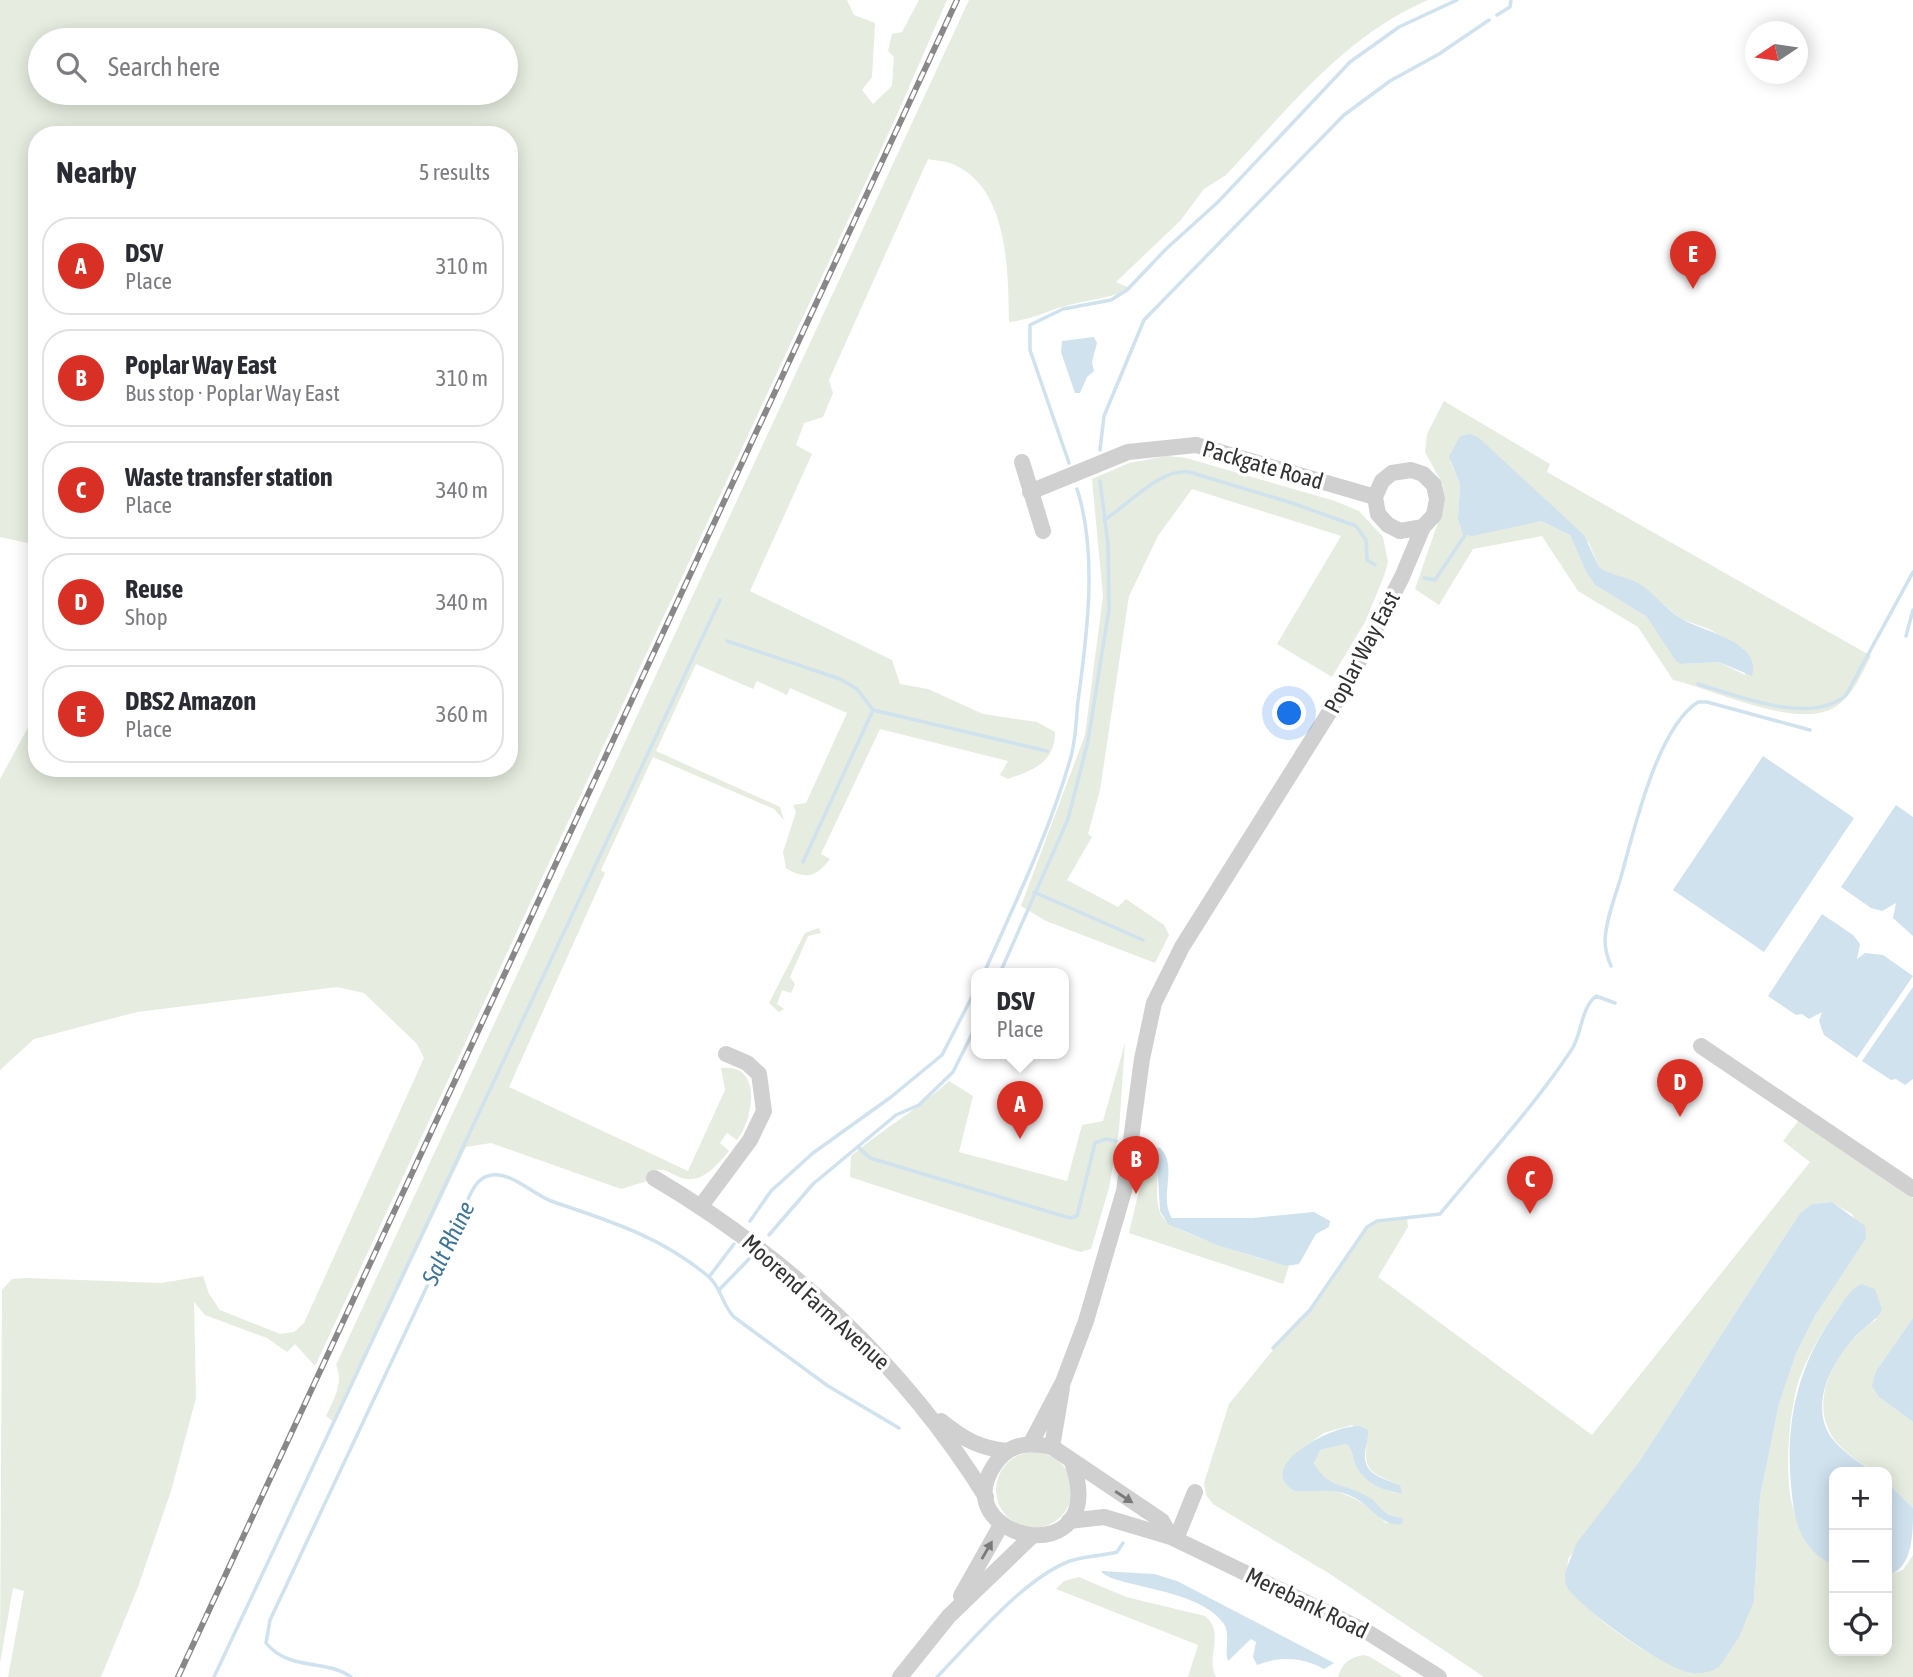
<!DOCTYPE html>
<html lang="en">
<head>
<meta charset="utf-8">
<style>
  :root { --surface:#fff; --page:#f7f7f7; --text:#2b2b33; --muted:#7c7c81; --line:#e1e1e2; --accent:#d93025 }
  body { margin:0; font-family:"Asap Condensed",sans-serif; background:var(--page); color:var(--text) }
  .controls { position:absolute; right:21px; bottom:21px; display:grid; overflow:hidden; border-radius:14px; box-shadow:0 4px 18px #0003 }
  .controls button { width:63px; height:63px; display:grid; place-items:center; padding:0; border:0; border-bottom:2px solid var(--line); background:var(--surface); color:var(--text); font:35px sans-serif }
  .compass { position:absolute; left:1745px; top:21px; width:63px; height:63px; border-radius:50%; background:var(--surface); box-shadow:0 4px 18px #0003; rotate:257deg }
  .you { position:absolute; left:1290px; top:714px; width:24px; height:24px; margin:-18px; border:5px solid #fff; border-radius:50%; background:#1a73e8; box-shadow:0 0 0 10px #1a73e833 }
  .badge { display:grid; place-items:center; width:46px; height:46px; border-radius:50%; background:var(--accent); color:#fff; font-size:23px; font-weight:700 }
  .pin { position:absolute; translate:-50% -58px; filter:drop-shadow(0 2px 4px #0008) }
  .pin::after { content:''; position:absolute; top:37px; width:24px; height:21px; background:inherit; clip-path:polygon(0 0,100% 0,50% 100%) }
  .popup { position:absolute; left:971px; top:968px; width:98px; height:91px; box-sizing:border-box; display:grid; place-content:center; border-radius:14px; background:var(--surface); filter:drop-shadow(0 2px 5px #0005); font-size:23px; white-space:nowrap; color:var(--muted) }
  .popup b { font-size:26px; color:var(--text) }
  .popup::after { content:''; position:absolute; left:50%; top:100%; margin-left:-14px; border:14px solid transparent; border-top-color:var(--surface) }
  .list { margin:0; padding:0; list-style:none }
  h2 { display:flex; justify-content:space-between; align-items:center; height:91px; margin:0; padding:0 28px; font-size:30px }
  h2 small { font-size:23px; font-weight:400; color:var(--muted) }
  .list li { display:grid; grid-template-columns:46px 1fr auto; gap:21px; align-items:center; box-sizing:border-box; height:98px; margin:0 14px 14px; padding:0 14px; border:2px solid var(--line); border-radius:28px }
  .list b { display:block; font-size:26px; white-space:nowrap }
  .list p { margin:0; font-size:23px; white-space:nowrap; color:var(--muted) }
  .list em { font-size:23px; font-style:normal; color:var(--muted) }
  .icon { flex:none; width:38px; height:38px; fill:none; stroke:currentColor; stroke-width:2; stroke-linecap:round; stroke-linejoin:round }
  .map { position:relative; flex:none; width:1913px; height:1677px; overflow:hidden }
  .search { position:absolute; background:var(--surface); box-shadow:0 4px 18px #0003; left:28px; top:28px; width:490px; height:77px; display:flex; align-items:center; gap:18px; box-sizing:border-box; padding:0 24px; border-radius:38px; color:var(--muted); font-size:26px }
  .panel { position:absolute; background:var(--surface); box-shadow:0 4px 18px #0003; left:28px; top:126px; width:490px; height:651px; border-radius:28px }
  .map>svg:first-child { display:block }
  .green { fill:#e6ecdf; fill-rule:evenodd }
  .water { fill:#cfe2ee }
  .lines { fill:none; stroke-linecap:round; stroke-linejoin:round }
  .stream { stroke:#cfe2ee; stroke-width:3.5 }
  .minor { stroke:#d0d0d0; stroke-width:16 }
  .rail-casing { stroke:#888; stroke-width:6 }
  .rail { stroke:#fff; stroke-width:3.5; stroke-dasharray:10; stroke-linecap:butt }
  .oneway { fill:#7a7a7a }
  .labels { text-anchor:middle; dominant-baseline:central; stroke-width:7; stroke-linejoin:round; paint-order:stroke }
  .street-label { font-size:23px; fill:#333; stroke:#fff }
  .water-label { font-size:24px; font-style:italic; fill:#3f7597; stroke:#fff }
</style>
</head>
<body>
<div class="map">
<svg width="1913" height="1677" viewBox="0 0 1913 1677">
  <rect width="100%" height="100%" fill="#fff"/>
  <!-- green -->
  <g class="green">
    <path d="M 0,0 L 847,0 L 854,15 L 875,23 L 872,77 L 862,90 L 873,104 L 892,86 L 894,57 L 888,51 L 892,34 L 902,32 L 919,0 L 947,0 L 896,117 L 315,1366 L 295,1344 L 287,1352 L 267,1338 L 205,1315 L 194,1302 L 196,1398 L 171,1491 L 138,1587 L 101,1677 L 8,1677 L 24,1591 L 13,1588 L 0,1663 L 2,1290 L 12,1279 L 27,1278 L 161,1283 L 203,1276 L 209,1294 L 220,1310 L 280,1334 L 294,1332 L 304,1323 L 424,1058 L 417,1044 L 364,993 L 337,987 L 137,1012 L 34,1039 L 0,1070 L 0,779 L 37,711 L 37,768 L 509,768 L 509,135 L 37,135 L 37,545 L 0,537 ZM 506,40 L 506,93 L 40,93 L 40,40 Z"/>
    <path d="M 969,0 L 1428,0 C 1344,36 1288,109 1226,175 L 1204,189 L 1180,221 L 1116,282 L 1132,289 C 1112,297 1094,299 1073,304 C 1050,309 1032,320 1009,322 C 1008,272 1009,190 955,165 C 948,161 937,161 928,159 L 829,380 L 833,393 L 823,417 L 804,423 L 796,445 L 812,454 L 750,591 L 892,660 L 900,684 L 928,689 L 983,714 L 1037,722 L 1055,732 C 1055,763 1033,770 1008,779 L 1000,775 L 1008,761 L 880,729 L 821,854 L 830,859 C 817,877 805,880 786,868 L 783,852 L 796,812 L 793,805 L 806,803 L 847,713 L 790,688 L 787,695 L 757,681 L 753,689 L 696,664 L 656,751 L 780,807 L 784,820 L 774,809 L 653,757 L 601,870 L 605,873 L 509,1087 L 688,1171 L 725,1090 L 721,1068 C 763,1063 754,1118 737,1140 L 727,1133 L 720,1143 L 729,1151 C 715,1167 700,1187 677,1176 C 668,1172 665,1169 655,1170 L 647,1181 L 621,1189 L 491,1143 L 466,1147 L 335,1423 L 326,1416 C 334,1399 344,1382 336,1365 Z"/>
    <path d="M 1444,401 L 1550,464 L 1547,472 L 1871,656 C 1862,673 1854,693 1838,705 C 1802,733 1714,689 1673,680 L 1638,627 L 1578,591 L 1542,536 L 1473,549 L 1439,605 L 1415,589 L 1445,502 L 1443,485 L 1425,452 L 1427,434 ZM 1450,461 L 1589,543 L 1599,567 L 1605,572 L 1639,584 L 1681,619 L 1709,629 L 1744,649 L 1745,675 L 1719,662 L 1681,664 L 1647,617 L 1595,585 L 1586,572 L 1570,535 L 1541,521 L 1458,519 L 1460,484 Z"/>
    <polygon points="1167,456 1186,458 1335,501 1359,511 1383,537 1388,562 1384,576 1365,622 1332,677 1277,644 1341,536 1192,489 1158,536 1129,596 1100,790 1088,834 1092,837 1067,880 1118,907 1126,899 1164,925 1169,935 1155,963 1046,921 1021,906 1085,735 1103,596 1092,479 1129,463"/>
    <polygon points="819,928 821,933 808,936 790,977 795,984 791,993 782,990 777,1004 784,1009 779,1012 769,1003 805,933"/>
    <path d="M 1125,1043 L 1119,1130 L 1109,1188 L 1091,1249 L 1080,1252 L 850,1177 L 851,1156 C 883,1129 918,1109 949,1081 L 973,1096 L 959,1152 L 1067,1181 L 1082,1125 L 1103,1121 Z"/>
    <path d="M 1799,1120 L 1913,1198 L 1913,1318 L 1876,1371 L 1879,1397 L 1913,1422 L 1913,1508 L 1887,1482 L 1887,1472 C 1870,1472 1862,1464 1849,1454 C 1797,1415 1833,1348 1877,1319 L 1843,1302 C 1825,1326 1811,1349 1800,1377 C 1789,1407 1783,1480 1794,1511 C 1800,1529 1818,1556 1834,1566 L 1834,1651 L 1887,1651 L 1887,1576 L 1903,1570 L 1913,1555 L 1913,1677 L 1484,1677 L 1330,1574 L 1213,1504 L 1206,1495 L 1204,1483 L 1229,1404 L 1299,1318 L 1310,1310 L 1367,1227 L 1377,1221 L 1407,1219 L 1408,1227 L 1378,1277 L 1592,1435 L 1810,1162 L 1783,1141 ZM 1831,1202 L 1852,1214 L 1865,1238 L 1815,1316 L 1796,1354 L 1779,1404 L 1760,1497 L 1754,1601 L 1692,1673 C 1646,1657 1598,1622 1566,1586 L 1568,1559 L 1639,1462 L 1800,1213 L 1812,1204 ZM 1352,1425 L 1368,1436 C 1362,1472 1369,1472 1400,1485 L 1396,1493 C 1380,1489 1362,1481 1355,1464 C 1352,1456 1353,1450 1346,1444 L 1320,1450 L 1314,1462 L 1319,1474 L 1328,1482 L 1368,1497 L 1381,1511 L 1402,1519 L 1386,1523 C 1363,1500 1338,1485 1305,1491 L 1301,1449 L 1324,1433 Z"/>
    <path d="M 1148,1152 L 1157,1161 C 1160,1179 1152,1204 1164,1219 C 1173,1232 1271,1263 1289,1266 L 1283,1284 L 1129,1233 Z"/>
    <circle cx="1034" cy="1490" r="38"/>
    <path d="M 1079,1577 L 1126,1597 L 1205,1616 C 1226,1633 1205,1657 1216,1677 L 1188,1677 L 1198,1645 L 1056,1589 L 1064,1581 Z"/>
    <path d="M 1364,1655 L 1370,1657 L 1403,1677 L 1338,1677 C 1342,1663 1350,1657 1364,1655 Z"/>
  </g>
  <!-- water -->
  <g class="water">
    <polygon points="1094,337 1097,343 1092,362 1094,371 1087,377 1080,393 1075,393 1061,352 1062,341"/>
    <path d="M 1470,434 L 1478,437 L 1584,535 L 1599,567 C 1611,576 1625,576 1638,583 C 1653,592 1665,608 1680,618 C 1700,631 1763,641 1752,676 L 1719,662 L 1681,664 L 1676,661 L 1647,617 L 1595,585 L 1586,572 L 1570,535 L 1541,521 L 1472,536 L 1463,534 L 1458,519 L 1460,484 L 1449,457 L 1460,436 Z"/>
    <polygon points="1763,756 1854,818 1764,952 1673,890"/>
    <polygon points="1896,805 1913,817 1913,936 1893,918 1896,903 1882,911 1871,908 1841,887"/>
    <polygon points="1822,914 1853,935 1860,944 1857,959 1865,953 1883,955 1913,976 1857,1058 1824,1035 1819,1021 1822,1012 1809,1019 1802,1014 1796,1015 1768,996"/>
    <polygon points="1913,987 1913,1079 1905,1085 1896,1079 1891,1080 1862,1061"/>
    <path d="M 1153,1147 L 1160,1148 C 1179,1166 1158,1197 1172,1218 L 1252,1218 L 1314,1212 L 1330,1221 L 1329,1227 L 1316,1234 L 1299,1264 L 1286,1266 L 1217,1245 L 1168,1224 L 1160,1211 L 1157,1161 L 1147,1148 Z"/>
    <path d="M 1832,1202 L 1865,1226 L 1866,1238 L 1815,1316 L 1796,1354 L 1779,1404 L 1760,1497 L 1754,1601 L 1739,1637 L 1719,1667 C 1711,1672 1702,1674 1692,1673 C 1666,1670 1581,1609 1566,1586 L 1565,1573 L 1576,1544 L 1639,1462 L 1800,1213 L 1812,1204 Z"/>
    <path d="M 1861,1284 L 1875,1289 L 1882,1310 C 1875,1322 1864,1327 1855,1337 C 1832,1362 1809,1404 1831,1437 C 1841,1451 1859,1462 1873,1472 L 1834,1472 L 1834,1566 C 1826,1561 1815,1555 1809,1546 C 1795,1529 1793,1506 1791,1485 C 1785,1422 1798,1364 1836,1312 C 1843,1302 1850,1290 1861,1284 Z"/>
    <polygon points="1913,1318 1913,1422 1879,1397 1872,1386 1876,1371"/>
    <path d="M 1360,1426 L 1368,1430 C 1369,1438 1366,1445 1365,1453 C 1363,1475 1383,1478 1400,1485 L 1402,1493 C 1384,1492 1362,1482 1355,1464 C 1352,1456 1353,1450 1346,1444 L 1320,1450 L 1314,1463 C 1326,1488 1346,1484 1367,1496 C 1383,1505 1377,1514 1403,1518 L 1402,1524 C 1384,1528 1371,1507 1355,1498 C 1335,1487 1317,1492 1295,1491 C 1252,1468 1332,1424 1360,1426 Z"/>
    <path d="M 1887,1482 L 1913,1508 C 1913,1535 1913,1568 1887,1576 Z"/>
    <path d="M 1101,1571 L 1154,1574 L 1177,1581 L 1334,1663 L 1324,1669 C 1303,1657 1279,1656 1257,1665 L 1253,1657 L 1256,1642 L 1251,1639 L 1228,1661 C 1224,1650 1231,1635 1224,1624 C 1199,1587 1110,1587 1101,1571 Z"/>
  </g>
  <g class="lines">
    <!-- stream -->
    <g class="stream">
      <polyline points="1497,15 1510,7 1511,0"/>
      <polyline points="1100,450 1104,416 1144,320 1344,115 1390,81 1439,54 1489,20"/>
      <polyline points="1069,463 1030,350 1030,325 1063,309 1111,300 1127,290 1166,249 1218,202 1350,62 1399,27 1457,0"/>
      <path d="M 1104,520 C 1129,505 1158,469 1189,472 L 1292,503 L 1356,526 L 1366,540 L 1367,560 L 1375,565"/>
      <polyline points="1424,578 1435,580 1465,535"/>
      <polyline points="1906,636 1913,610"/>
      <polyline points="727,641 840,679 857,689 873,710 1047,751"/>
      <path d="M 1698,684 C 1738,696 1811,726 1846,695 L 1913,572"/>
      <polyline points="803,862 873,710"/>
      <polyline points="1034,892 1143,940"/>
      <path d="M 1611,966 C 1607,957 1605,950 1605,940 C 1606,919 1615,897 1621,877 C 1634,830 1657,728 1698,702 L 1707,702 L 1810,730"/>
      <path d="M 984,973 C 1015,903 1049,833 1070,760 C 1076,741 1076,720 1078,701 C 1087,636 1098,553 1077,489"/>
      <polyline points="1000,973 1068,819 1088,741 1109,609 1108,544 1100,481"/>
      <polyline points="858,1147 870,1158 1070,1218 1077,1216 1095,1143 1106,1139 1116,1141"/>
      <polyline points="750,1221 771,1191 813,1153 891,1097 942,1055 976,989"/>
      <polyline points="769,1235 813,1184 896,1115 919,1105 953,1072 976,1026"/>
      <polyline points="709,1277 734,1244"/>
      <polyline points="719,1290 749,1259"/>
      <path d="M 1273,1348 L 1310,1310 L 1367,1227 L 1377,1221 L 1440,1214 C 1484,1160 1534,1107 1572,1049 C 1582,1033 1581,1008 1596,996 L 1615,1003"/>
      <polyline points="214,1677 720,600"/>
      <path d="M 351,1677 C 325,1658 290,1672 266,1643 L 270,1620 L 470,1195 C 474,1187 479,1178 488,1176 C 509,1169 532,1194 551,1201 C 609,1221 661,1236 709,1277 C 722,1289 721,1303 734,1317 L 828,1386 L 899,1428"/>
      <path d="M 937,1677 C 971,1642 1024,1578 1070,1561 C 1085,1556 1102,1556 1117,1552 L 1123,1543"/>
    </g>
    <!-- minor -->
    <g class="minor">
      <polyline points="1022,462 1043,531"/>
      <polyline points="1030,492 1128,452 1196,445 1375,497"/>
      <polyline points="1701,1046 1913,1189"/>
      <path d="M 654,1178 C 788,1257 904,1365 986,1497"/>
      <polyline points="701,1206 750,1140 764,1111 759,1074 747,1063 726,1054"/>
      <path d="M 941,1421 C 963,1439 979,1448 1007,1451"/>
      <polyline points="1031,1443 1063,1382 1086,1321 1124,1191 1142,1059 1154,1003 1182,947 1347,684 1402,577 1423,527 1434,515 1437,499 1434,485 1423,474 1411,470 1392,473 1382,481 1375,497 1378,514 1388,525 1400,531 1423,527"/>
      <polyline points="1052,1447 1062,1388"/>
      <path d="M 1072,1462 C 1113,1577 942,1540 995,1464 C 1009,1443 1029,1442 1052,1447 L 1162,1521 L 1171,1537"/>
      <polyline points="1069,1521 1104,1517 1171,1537 1369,1633 1439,1677"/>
      <polyline points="1176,1539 1195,1492"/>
      <polyline points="961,1596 1001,1525"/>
      <polyline points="900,1677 949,1616 1031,1537"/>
    </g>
    <defs>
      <polyline id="rail" points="178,1677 957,0"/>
    </defs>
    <!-- rail casing -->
    <use href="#rail" class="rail-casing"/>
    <!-- rail -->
    <use href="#rail" class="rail"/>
  </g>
  <!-- one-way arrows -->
  <defs><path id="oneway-solid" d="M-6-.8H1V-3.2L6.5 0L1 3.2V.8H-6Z" transform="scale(1.75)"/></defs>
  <g class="oneway">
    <use href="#oneway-solid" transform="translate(1124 1497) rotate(33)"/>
    <use href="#oneway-solid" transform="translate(987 1550) rotate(-60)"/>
  </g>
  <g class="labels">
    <!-- street labels -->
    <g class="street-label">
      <text transform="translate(1263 465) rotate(16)">Packgate Road</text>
      <text transform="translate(1362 652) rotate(-62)">Poplar Way East</text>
      <text transform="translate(816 1302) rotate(42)">Moorend Farm Avenue</text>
      <text transform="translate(1307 1603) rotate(26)">Merebank Road</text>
    </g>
    <!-- water labels -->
    <g class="water-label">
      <text transform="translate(448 1243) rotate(-64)">Salt Rhine</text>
    </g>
  </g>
</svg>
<div class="controls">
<button>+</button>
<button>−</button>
<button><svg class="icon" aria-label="locate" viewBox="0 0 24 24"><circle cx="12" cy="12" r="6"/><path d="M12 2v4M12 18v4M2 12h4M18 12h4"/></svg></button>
</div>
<svg class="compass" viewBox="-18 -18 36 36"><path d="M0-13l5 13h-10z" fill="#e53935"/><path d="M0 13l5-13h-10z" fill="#7c7c81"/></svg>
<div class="you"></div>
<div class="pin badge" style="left:1020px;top:1139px">A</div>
<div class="popup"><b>DSV</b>Place</div>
<div class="pin badge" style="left:1136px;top:1194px">B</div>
<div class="pin badge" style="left:1530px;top:1214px">C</div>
<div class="pin badge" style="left:1680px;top:1117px">D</div>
<div class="pin badge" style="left:1693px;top:289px">E</div>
<div class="search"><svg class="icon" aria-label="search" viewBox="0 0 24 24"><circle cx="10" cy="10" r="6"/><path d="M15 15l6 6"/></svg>Search here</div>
<section class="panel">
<h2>Nearby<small>5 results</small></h2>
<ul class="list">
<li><span class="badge">A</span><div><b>DSV</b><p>Place</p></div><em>310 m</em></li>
<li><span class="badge">B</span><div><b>Poplar Way East</b><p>Bus stop · Poplar Way East</p></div><em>310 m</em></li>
<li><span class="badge">C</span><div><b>Waste transfer station</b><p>Place</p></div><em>340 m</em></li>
<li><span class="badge">D</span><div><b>Reuse</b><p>Shop</p></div><em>340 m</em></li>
<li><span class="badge">E</span><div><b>DBS2 Amazon</b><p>Place</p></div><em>360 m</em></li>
</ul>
</section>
</div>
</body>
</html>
